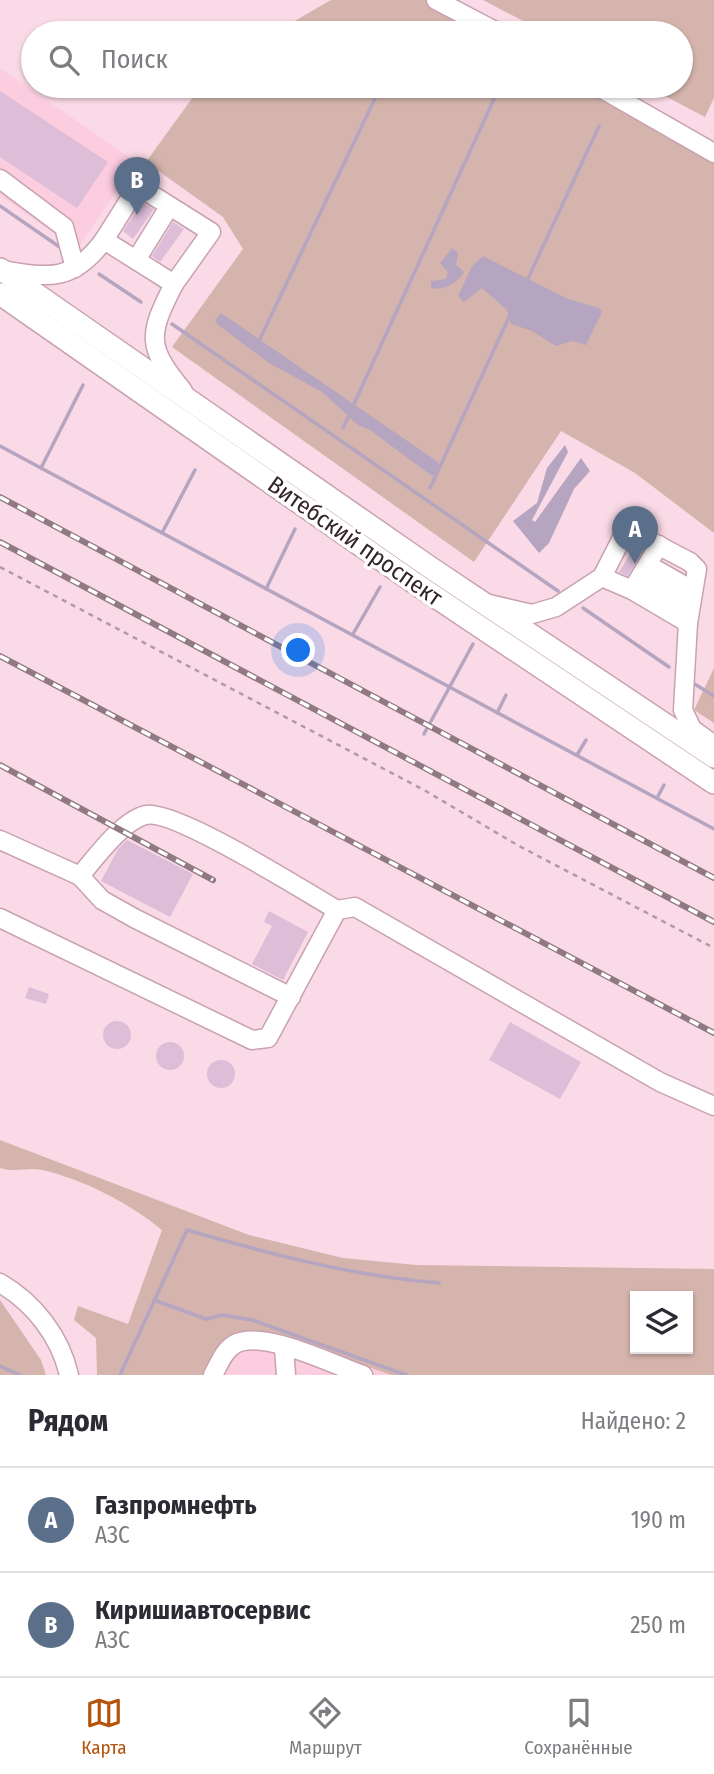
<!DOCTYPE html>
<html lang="ru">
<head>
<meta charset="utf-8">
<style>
  :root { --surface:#fff; --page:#f2f2f3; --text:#2b2b33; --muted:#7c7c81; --line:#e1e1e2; --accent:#b45309 }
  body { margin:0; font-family:"Fira Sans Condensed",sans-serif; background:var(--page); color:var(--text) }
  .controls { position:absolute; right:21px; bottom:21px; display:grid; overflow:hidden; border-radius:0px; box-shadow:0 2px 5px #0004 }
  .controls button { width:63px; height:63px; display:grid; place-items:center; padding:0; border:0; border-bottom:2px solid var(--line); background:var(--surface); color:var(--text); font:35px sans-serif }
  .you { position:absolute; left:299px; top:651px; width:24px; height:24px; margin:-18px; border:5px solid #fff; border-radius:50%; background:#1a73e8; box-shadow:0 0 0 10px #1a73e833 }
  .badge { display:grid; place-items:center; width:46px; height:46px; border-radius:50%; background:var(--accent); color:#fff; font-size:23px; font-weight:700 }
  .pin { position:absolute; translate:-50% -58px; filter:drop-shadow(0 2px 4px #0008) }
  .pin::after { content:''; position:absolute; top:37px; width:24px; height:21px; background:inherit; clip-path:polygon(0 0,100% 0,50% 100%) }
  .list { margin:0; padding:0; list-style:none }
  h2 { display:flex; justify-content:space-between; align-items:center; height:91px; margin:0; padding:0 28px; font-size:30px }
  h2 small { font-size:23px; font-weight:400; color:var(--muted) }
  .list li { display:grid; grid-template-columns:46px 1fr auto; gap:21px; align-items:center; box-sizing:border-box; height:105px; padding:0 28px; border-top:2px solid var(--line) }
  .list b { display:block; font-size:26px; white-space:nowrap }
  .list p { margin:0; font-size:23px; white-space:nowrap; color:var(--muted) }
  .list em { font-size:23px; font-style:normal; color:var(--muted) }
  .icon { flex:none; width:38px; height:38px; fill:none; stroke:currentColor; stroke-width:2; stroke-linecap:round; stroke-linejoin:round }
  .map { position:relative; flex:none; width:714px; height:1375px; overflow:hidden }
  .search { position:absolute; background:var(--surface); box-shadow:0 2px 5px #0004; left:21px; right:21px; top:21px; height:77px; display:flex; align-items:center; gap:18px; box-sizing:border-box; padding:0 24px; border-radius:38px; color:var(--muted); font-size:26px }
  .sheet { height:301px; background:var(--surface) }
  nav { display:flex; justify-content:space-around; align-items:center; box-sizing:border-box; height:98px; border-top:2px solid var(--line); background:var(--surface); font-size:19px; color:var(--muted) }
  nav a { display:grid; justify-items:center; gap:4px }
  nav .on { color:var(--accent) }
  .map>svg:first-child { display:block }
  .built { fill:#fcccdf }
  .green { fill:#d4b4ac; fill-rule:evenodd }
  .water { fill:#b5a5c0 }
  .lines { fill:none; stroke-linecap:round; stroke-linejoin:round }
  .stream { stroke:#b5a5c0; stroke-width:3.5 }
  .building { fill:#ddbdd7 }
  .minor-casing { stroke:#c8a2b1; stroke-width:21 }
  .major-casing { stroke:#c8a2b1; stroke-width:24 }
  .path { stroke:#b399a3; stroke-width:2.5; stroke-dasharray:5 5; stroke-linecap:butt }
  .minor { stroke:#fff; stroke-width:18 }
  .major { stroke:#fff; stroke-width:21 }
  .rail-casing { stroke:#907982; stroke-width:6 }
  .rail { stroke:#fff; stroke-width:3.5; stroke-dasharray:10; stroke-linecap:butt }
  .labels { text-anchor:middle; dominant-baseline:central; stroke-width:7; stroke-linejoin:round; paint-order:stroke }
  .street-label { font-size:24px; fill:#34252b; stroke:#fff }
</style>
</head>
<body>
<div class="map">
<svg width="714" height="1375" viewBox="0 0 714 1375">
  <rect width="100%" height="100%" fill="#fadae6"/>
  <!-- built -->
  <g class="built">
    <polygon points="0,68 136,162 77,249 0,196"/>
    <polygon points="258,1334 280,1335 391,1375 206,1375"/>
  </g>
  <!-- green -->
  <g class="green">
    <polygon points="331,0 429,0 489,33 274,33"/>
    <polygon points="483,0 714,0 714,98 705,117 646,86 681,86 681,33 546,33"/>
    <polygon points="201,86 583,86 714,159 714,533 635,473 561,431 474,562 172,347 243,249 223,217 146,162"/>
    <polygon points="714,668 714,723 694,710"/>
    <path d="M 0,1140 L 249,1235 L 343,1258 L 416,1265 L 714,1269 L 714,1375 L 391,1375 L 280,1335 L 258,1334 L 206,1375 L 97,1375 L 96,1338 L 74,1320 L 78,1306 L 128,1324 L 162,1230 C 131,1204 83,1179 42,1170 C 29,1167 16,1173 0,1168 ZM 635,1296 L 688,1296 L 688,1349 L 635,1349 Z"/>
    <polygon points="0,1300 41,1360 46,1375 0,1375"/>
  </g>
  <!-- water -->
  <g class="water">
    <path d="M 452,248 L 458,253 L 456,265 L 464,272 C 457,283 444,291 431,288 L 431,281 L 446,279 L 448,272 L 440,263 Z"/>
    <polygon points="483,256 568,299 599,308 602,312 586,345 572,341 556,346 532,331 511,324 507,310 482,288 464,302 458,296 472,266"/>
    <polygon points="221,313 438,462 439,470 432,476 370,430 358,425 322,392 269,363 217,324 215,320"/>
    <polygon points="565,445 568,452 532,520 535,522 581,458 590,471 574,489 549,543 539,553 513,521 537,503 547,468"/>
  </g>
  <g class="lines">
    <!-- stream -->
    <g class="stream">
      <polyline points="406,33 410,25"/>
      <polyline points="0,206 64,250"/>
      <polyline points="99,274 141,302"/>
      <polyline points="526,283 599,126"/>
      <polyline points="172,324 558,591"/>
      <polyline points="258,343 381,86"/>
      <polyline points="343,428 500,86"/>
      <polyline points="0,446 714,829"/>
      <polyline points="41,468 83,385"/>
      <polyline points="430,488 510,315"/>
      <polyline points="162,533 195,470"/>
      <polyline points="266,589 295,529"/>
      <polyline points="583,608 669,667"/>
      <polyline points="353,634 380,587"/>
      <polyline points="693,683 714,696"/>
      <polyline points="497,713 506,695"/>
      <polyline points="424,734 473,644"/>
      <polyline points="577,755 586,740"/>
      <polyline points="657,798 664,785"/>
      <polyline points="154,1300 206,1319 223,1315 252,1320 406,1375"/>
      <polyline points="0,1366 20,1375"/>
      <path d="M 120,1375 L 187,1230 C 270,1254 352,1276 439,1283"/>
    </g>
  </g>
  <!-- building -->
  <g class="building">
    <polygon points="0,91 108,162 77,208 0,157"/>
    <polygon points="142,202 154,209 133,239 123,231"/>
    <polygon points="173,222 184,229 160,262 152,256"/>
    <polygon points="635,546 643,550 628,576 619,572"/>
    <polygon points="127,840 193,874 170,917 101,881 118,849"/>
    <polygon points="269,911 308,932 283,980 252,964 272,926 264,922"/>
    <polygon points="29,987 49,994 46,1004 25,998"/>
    <circle cx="117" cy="1035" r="14"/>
    <polygon points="510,1022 581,1062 560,1099 489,1060"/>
    <circle cx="170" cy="1056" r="14"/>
    <circle cx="221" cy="1074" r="14"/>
  </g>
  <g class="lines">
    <defs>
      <g id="minor">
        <polyline points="436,0 499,33"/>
        <polyline points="597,86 714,153"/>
        <polyline points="0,179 64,227 75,268"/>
        <polygon points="138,186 211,232 174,284 104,240"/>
        <polyline points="136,260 169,207"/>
        <path d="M 3,270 C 49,278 73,282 104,240"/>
        <path d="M 174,284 C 148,335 146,346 183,391"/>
        <polyline points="648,565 692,590"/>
        <polyline points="602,577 632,590 688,623"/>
        <polyline points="640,578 690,607"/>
        <polyline points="634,587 659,545"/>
        <polyline points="489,604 532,614 556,607 602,577 623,536 631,531 690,562 697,569 688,623 683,710 692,729 714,745"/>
        <path d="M 0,840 L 80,876 C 95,858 123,820 146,815 C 175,809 306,892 337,910"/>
        <polyline points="80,876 102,900 134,918 291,997"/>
        <polyline points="0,918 252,1040 268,1038 337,910 355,907 660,1082 714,1106"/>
        <path d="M 0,1283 C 34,1303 60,1336 69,1375"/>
        <polyline points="284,1347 286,1375"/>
        <path d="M 213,1375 C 219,1364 224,1350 235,1344 C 263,1329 334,1365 363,1375"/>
      </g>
      <g id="major">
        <polyline points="0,269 431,568 714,757"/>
        <polyline points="0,294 413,582 714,783"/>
      </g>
    </defs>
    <!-- minor casing -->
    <use href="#minor" class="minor-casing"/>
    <!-- major casing -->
    <use href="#major" class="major-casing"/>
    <!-- path -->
    <polyline class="path" points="0,567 424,790 519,846 714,948"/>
    <!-- minor -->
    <use href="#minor" class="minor"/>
    <!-- major -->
    <use href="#major" class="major"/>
    <defs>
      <g id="rail">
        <polyline points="0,497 714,878"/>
        <polyline points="0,542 714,922"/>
        <polyline points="0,656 714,1033"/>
        <polyline points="0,765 213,880"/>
      </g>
    </defs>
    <!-- rail casing -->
    <use href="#rail" class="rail-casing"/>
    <!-- rail -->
    <use href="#rail" class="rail"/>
  </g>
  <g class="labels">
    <!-- street labels -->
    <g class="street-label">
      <text transform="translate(355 541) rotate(35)">Витебский проспект</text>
    </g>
  </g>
</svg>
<div class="controls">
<button><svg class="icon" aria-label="layers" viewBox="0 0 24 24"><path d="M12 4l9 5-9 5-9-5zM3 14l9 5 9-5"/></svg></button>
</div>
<div class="you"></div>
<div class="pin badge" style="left:635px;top:564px;background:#5c6f8a">A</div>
<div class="pin badge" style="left:137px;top:215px;background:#5c6f8a">B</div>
<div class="search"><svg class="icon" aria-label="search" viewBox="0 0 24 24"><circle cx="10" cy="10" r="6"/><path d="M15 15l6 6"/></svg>Поиск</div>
</div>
<section class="sheet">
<h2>Рядом<small>Найдено: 2</small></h2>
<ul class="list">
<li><span class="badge" style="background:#5c6f8a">A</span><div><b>Газпромнефть</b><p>АЗС</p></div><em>190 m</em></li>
<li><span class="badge" style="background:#5c6f8a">B</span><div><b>Киришиавтосервис</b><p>АЗС</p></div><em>250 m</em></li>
</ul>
</section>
<nav>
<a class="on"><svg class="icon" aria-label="map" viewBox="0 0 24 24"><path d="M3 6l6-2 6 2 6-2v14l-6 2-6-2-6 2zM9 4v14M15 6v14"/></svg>Карта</a>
<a><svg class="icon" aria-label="directions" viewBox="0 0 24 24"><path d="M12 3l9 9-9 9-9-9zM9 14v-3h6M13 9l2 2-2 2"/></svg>Маршрут</a>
<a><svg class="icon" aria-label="saved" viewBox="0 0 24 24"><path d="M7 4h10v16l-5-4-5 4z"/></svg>Сохранённые</a>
</nav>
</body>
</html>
